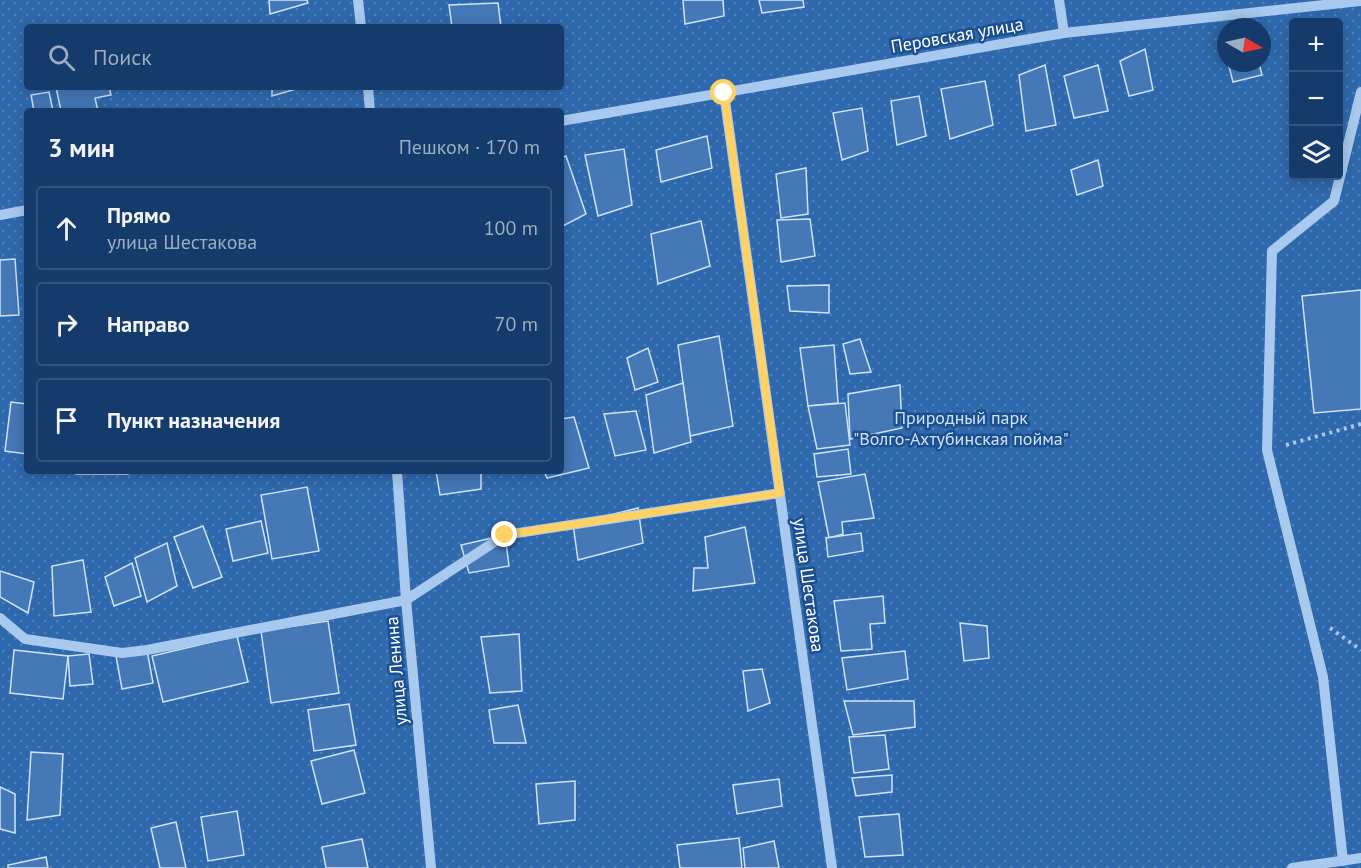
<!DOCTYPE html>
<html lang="ru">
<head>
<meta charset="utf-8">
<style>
  :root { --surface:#143b6b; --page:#1d4271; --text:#f1f3f6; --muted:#9dadc1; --line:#33557e }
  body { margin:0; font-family:"PT Sans",sans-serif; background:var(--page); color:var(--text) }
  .controls { position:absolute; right:18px; top:18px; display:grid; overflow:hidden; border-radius:6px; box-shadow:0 3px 15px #0003 }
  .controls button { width:54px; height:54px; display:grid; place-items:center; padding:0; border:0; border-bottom:2px solid var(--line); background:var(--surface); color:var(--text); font:30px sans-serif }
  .compass { position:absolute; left:1217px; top:18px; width:54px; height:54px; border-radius:50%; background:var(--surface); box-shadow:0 3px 15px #0003; rotate:99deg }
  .stop { position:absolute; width:18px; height:18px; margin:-14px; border:4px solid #ffd166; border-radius:50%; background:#fff }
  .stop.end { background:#ffd166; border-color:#fff; box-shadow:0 2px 6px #0008 }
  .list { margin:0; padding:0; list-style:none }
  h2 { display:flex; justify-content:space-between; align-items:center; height:78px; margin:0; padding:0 24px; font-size:26px }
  h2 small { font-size:20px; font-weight:400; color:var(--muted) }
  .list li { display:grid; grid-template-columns:39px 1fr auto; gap:18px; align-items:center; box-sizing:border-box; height:84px; margin:0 12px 12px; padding:0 12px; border:2px solid var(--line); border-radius:6px }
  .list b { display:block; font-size:22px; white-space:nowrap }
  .list p { margin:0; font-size:20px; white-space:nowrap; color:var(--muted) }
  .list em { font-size:20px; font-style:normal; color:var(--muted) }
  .icon { flex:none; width:33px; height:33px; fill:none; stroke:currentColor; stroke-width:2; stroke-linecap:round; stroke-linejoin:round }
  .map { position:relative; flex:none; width:1361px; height:868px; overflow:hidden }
  .search { position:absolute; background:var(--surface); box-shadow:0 3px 15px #0003; left:24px; top:24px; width:540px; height:66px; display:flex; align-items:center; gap:15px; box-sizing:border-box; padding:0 21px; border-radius:6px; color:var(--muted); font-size:22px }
  .panel { position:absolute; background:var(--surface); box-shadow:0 3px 15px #0003; left:24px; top:108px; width:540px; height:366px; border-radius:6px }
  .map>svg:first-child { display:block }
  .park { fill:url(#park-dots); fill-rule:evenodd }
  .building { fill:#4478b7; stroke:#cfe3fa; stroke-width:1.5 }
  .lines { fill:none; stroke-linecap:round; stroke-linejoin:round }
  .path { stroke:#a9c9ee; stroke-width:4; stroke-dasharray:3 4.5; stroke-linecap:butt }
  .minor { stroke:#a9c9ee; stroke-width:10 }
  .route { stroke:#ffd166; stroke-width:8 }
  .labels { text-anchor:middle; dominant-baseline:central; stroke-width:5; stroke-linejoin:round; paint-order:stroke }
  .street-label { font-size:18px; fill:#fff; stroke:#1b4f8f }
  .park-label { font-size:18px; fill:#cfe3fa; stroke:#1b4f8f }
</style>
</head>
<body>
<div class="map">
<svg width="1361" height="868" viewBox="0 0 1361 868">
  <defs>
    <pattern id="park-dots" width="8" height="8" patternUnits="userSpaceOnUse" patternTransform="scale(1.5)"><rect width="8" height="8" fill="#2e69ad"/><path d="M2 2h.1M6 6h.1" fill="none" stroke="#4d80b9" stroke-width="1.8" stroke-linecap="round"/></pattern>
  </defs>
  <rect width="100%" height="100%" fill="#1b4f8f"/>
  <!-- park -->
  <path class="park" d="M 0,0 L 1361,0 L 1361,868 L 0,868 ZM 1294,22 L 1338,22 L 1338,176 L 1294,176 ZM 27,27 L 561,27 L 561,87 L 27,87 ZM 1226,27 L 1262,27 L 1262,63 L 1226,63 ZM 27,111 L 561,111 L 561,471 L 27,471 Z"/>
  <!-- building -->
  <g class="building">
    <polygon points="269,0 307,0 308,3 270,14"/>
    <polygon points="683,0 723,0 724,16 685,24"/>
    <polygon points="759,0 803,0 804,7 762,13"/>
    <polygon points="498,3 501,27 452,27 449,5"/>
    <polygon points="1145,49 1153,90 1129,96 1120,61"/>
    <polygon points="1228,63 1259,63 1262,75 1233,82"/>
    <polygon points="1045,65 1056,125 1026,131 1019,75"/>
    <polygon points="1098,65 1108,111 1074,118 1064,76"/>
    <polygon points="985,81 993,125 950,139 941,89"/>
    <polygon points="56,87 109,87 111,95 95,98 98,111 61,111"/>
    <polygon points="272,87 303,87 272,96"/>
    <polygon points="49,92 53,111 34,111 31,95"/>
    <polygon points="919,96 926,136 897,145 891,101"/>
    <polygon points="862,108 868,151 842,160 833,113"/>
    <polygon points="707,136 712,168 661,182 656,150"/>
    <polygon points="624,149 632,205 598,216 585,155"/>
    <polygon points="566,156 586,214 561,227 561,158"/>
    <polygon points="1098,160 1103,186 1077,195 1071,170"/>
    <polygon points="806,168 808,214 781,218 776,174"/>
    <polygon points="810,219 815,256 781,262 777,220"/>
    <polygon points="701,221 710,266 658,284 651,234"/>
    <polygon points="15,259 19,315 0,316 0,260"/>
    <polygon points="829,285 829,313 790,311 787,286"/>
    <polygon points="1361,290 1361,409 1314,413 1302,296"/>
    <polygon points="719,336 733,426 690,436 678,345"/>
    <polygon points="860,339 871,372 850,374 843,344"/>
    <polygon points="834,345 838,403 808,406 800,348"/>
    <polygon points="648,348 658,382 635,390 627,358"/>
    <polygon points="683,383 691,442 654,453 646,395"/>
    <polygon points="900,385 902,428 850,439 848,394"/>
    <polygon points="11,402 27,404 27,454 5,451"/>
    <polygon points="845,403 850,445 817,449 808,406"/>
    <polygon points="636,411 646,450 615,456 604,414"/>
    <polygon points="574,417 589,468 547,478 544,471 561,471 561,419"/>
    <polygon points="848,449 851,474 817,477 814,454"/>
    <rect x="76" y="471" width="52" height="3"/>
    <polygon points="436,471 481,471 481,489 440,495"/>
    <polygon points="865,474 874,518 842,522 843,534 829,538 818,482"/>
    <polygon points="307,487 319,551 272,559 261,495"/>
    <polygon points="638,508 643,543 578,560 573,524"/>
    <polygon points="261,521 268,553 233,561 226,529"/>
    <polygon points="203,526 222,577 193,588 174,537"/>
    <polygon points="745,527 755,583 693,591 694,568 708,568 705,537"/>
    <polygon points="861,533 863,551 828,557 826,538"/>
    <polygon points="505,535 509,566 469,573 461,545"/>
    <polygon points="167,543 177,586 147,602 135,558"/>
    <polygon points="83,560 91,612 54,616 52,566"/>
    <polygon points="132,563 141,596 114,606 105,577"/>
    <polygon points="0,571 34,582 28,613 0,597"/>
    <polygon points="883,596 885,623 870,624 872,649 841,651 834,601"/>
    <polygon points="328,621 339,693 271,703 261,631"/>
    <polygon points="960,623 987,626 989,658 964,661"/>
    <polygon points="519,634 522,691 490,693 481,637"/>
    <polygon points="237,636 248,682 163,702 152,656"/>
    <polygon points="14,650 68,656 63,699 10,693"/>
    <polygon points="147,650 153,683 122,689 116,656"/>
    <polygon points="905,651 908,679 847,690 842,658"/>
    <polygon points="89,654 93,684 70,686 68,656"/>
    <polygon points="762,669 770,703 748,711 743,671"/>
    <polygon points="844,701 914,701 915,727 853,735"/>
    <polygon points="349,704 356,745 314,751 308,710"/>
    <polygon points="518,705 526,743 494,743 489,710"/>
    <polygon points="885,735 889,769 854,773 849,737"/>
    <polygon points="354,750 365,793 322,804 311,761"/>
    <polygon points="31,752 63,754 60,815 27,820"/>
    <polygon points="892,775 892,792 856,796 852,778"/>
    <polygon points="779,779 782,806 737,814 733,785"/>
    <polygon points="575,781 575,820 539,824 536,784"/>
    <polygon points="0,787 15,794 15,833 0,829"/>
    <polygon points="237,811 244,855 208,861 201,817"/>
    <polygon points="899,814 903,855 865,857 859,817"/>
    <polygon points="176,822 186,868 160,868 151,828"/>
    <polygon points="739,838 742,868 680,868 677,845"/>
    <polygon points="362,839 368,868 326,868 322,847"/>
    <polygon points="774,841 779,868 745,868 743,848"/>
    <polygon points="46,857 48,868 8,868 8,865"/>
  </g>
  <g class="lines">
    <!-- path -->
    <g class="path">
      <polyline points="1286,445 1361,424"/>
      <polyline points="1330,628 1361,650"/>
    </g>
    <!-- minor -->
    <g class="minor">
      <polyline points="358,0 361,27"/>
      <polyline points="1059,0 1064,33"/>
      <polyline points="368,87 370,111"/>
      <polyline points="724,93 832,868"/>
      <polyline points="561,121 1064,33 1361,1"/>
      <polyline points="0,215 27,210"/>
      <polyline points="397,471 406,600 431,868"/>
      <polyline points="0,618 25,639 122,653 147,650 406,600 505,535 780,493"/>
      <polyline points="1343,861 1323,677 1267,450 1272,251 1334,201 1361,92"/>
      <polyline points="1292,868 1361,858"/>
    </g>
  </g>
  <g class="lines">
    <!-- route -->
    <polyline class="route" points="505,535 780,493 724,93"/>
  </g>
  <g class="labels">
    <!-- street labels -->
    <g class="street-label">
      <text transform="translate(957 35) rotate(-10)">Перовская улица</text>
      <text transform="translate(809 585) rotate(82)">улица Шестакова</text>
      <text transform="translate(396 671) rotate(-95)">улица Ленина</text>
    </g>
    <!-- park labels -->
    <g class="park-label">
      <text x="961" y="417">Природный парк<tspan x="961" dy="21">"Волго-Ахтубинская пойма"</tspan></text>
    </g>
  </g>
</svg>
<div class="controls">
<button>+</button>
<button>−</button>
<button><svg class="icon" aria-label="layers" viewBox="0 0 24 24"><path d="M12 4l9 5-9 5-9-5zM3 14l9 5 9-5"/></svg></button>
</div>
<svg class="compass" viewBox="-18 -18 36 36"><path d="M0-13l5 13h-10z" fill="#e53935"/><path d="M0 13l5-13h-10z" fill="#9dadc1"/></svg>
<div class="stop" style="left:724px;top:93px"></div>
<div class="stop end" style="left:505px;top:535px"></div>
<div class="search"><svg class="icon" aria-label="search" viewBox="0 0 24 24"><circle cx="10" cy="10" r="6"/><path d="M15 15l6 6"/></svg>Поиск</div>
<section class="panel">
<h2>3 мин<small>Пешком · 170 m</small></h2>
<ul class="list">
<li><svg class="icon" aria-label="ahead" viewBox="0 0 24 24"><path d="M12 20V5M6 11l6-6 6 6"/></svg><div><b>Прямо</b><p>улица Шестакова</p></div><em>100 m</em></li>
<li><svg class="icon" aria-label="right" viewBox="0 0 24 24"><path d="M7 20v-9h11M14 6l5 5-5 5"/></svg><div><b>Направо</b></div><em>70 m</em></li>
<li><svg class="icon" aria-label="arrive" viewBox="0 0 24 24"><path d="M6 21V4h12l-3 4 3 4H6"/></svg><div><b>Пункт назначения</b></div></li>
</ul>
</section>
</div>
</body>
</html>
